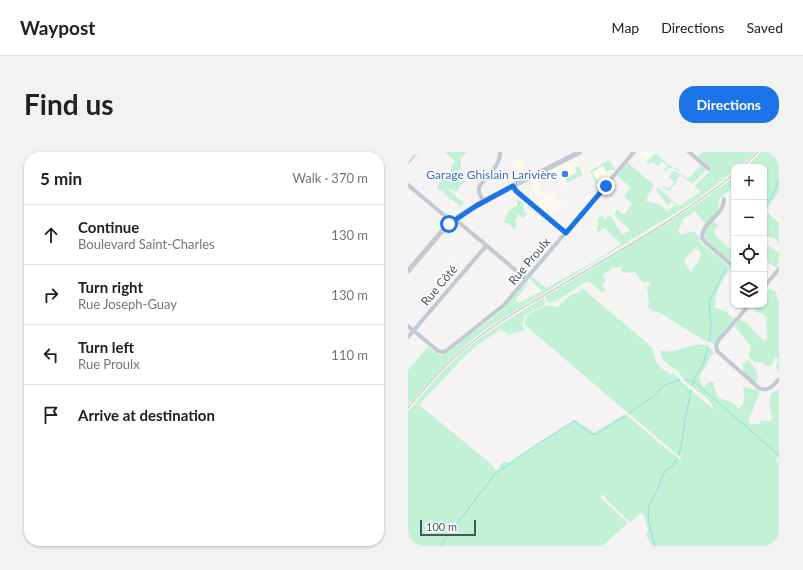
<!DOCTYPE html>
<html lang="en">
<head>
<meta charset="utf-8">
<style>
  :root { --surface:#fff; --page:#f2f2f2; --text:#202124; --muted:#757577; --line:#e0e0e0; --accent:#1a73e8 }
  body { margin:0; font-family:Lato,sans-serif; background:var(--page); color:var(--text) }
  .controls { position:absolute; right:12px; top:12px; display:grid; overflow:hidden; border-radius:8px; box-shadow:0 1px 3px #0004 }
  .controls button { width:36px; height:36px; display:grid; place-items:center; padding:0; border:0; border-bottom:1px solid var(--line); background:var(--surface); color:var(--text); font:20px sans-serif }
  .scale { position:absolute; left:12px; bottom:10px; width:56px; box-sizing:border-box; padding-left:4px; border:2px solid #4a5661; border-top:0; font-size:11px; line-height:14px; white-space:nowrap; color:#4a5661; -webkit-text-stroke:3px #fff; paint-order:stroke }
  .stop { position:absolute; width:12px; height:12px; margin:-9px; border:3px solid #1a73e8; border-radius:50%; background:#fff }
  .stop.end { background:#1a73e8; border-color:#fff; box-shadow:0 1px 4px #0008 }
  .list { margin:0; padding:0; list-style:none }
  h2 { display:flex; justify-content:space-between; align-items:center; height:52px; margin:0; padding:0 16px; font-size:17px }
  h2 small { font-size:13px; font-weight:400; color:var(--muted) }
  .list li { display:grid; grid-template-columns:26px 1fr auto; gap:12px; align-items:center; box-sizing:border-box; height:60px; padding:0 16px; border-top:1px solid var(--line) }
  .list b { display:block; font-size:15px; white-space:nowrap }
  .list p { margin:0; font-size:13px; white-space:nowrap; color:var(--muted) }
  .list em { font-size:13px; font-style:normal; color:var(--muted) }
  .icon { flex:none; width:22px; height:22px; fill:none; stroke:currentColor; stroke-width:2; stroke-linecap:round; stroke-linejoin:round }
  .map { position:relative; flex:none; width:371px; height:394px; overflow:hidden; border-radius:16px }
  header { display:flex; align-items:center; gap:24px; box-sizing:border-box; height:56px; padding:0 20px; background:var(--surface); border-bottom:1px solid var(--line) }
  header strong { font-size:19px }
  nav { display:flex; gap:22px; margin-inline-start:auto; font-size:14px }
  .intro { display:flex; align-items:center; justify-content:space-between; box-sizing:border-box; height:96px; padding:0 24px }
  h1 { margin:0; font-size:28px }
  .button { padding:10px 18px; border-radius:16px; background:var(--accent); color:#fff; font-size:14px; font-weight:700 }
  main { display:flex; gap:24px; padding:0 24px }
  aside { flex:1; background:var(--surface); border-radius:16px; box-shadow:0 1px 3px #0004 }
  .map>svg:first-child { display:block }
  .commercial { fill:#fdf9ef }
  .green { fill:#c3f1d5; fill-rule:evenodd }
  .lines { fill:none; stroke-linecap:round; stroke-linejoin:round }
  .stream { stroke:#90daee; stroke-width:1 }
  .minor { stroke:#c1cad2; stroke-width:4 }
  .tertiary { stroke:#c1cad2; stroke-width:5 }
  .rail { stroke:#b5b8bd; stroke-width:1 }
  .route { stroke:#1a73e8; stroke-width:5 }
  .shop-dot { fill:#3f7fe0; stroke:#fff; stroke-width:1.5 }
  .labels { text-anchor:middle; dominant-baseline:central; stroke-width:3; stroke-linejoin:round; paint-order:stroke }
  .shop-label { font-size:12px; fill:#366cbe; stroke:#fff; text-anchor:end }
  .street-label { font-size:12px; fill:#4a5661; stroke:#fff }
</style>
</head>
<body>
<header>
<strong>Waypost</strong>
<nav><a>Map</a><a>Directions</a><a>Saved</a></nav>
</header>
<div class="intro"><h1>Find us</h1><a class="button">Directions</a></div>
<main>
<aside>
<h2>5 min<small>Walk · 370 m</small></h2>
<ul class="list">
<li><svg class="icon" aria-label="ahead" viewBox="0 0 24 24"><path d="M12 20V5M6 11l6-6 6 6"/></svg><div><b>Continue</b><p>Boulevard Saint-Charles</p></div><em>130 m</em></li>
<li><svg class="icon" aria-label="right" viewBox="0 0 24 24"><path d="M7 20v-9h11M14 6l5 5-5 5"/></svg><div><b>Turn right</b><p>Rue Joseph-Guay</p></div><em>130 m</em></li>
<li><svg class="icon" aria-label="left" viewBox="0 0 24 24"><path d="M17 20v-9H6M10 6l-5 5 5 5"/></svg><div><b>Turn left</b><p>Rue Proulx</p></div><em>110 m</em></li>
<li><svg class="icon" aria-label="arrive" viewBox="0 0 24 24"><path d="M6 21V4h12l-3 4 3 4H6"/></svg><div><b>Arrive at destination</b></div></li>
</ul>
</aside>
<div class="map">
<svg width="371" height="394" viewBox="0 0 371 394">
  <rect width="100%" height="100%" fill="#f5f3f3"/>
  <!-- commercial -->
  <g class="commercial">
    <polygon points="230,0 250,0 248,2 247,1 240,8"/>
    <polygon points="166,7 175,23 152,34 144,19"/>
    <polygon points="112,8 120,22 113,26 105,12"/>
    <polygon points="201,8 208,17 193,35 187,30 182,19"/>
    <polygon points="127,27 136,43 144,39 149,47 154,51 141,65 125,52 128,48 128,44 121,30"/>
  </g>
  <!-- green -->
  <g class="green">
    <polygon points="37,0 59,0 53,6 53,15 48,21 43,21 43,15 47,9"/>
    <path d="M 294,0 L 348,0 L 331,15 L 326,15 L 326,19 L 287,49 L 79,176 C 49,199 25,225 0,254 L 0,218 L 20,195 L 32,203 L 39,201 L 58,186 L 91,161 L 100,152 L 119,130 L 121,131 L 108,147 L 110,151 L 134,139 L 122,127 L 124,125 L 138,136 L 187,109 L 213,92 L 196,76 L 190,80 L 189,79 L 191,71 L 189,68 L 194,63 L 199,71 L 198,66 L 201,63 L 203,64 L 214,83 L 222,78 L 206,63 L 209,57 L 216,63 L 224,52 L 216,44 L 223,36 L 209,24 L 220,11 L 246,33 L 238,49 L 251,52 L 261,60 L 261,57 L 267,53 L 263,49 L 260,54 L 249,39 L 249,35 L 271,54 L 291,41 L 292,39 L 287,36 L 287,34 L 304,17 L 290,4 Z"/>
    <polygon points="353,0 371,0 371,39 358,59 371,71 371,93 368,87 359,84 356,86 356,87 356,15 338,15"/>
    <polygon points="247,1 266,17 268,15 273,20 263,16 255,19 260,14 254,9 250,14 244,10 240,12 238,11"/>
    <polygon points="201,8 208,18 201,18 199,20 195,14 184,20 189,28 194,34 193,35 187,30 182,19"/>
    <polygon points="293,13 298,18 284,32 273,23 268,28 269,30 262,38 263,39 258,38 253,33 254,33 260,37 266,30 261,25 264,20 266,19 273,23 274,21 280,27"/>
    <polygon points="170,14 175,23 159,31 157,26 169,21 167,16"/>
    <polygon points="38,24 47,25 50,24 57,30 52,34 51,36 48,40 39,36 53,49 55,49 55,51 53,55 39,44 35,39 29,37 32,28"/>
    <path d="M 326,25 L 326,36 L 314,44 L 311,48 L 310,58 L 297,72 L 287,59 L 274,68 L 274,71 L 270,78 L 273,83 L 285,79 L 291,84 L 291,87 L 293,91 L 323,116 C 318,121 305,143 308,150 L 306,154 L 307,156 L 320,160 L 320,162 L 326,167 L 306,192 C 289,186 273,174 257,164 C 252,160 245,160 240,156 L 241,152 L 239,136 L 243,131 L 239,129 L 236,130 L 231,127 L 230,124 L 227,120 L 217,121 L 213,118 L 215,114 L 204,116 L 194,124 L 198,128 L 194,134 L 197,136 L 197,140 L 194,140 L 184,132 L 179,129 L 148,149 L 140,151 L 137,145 L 264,68 L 292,50 ZM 287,96 L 292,99 C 294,106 290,112 284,116 L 284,119 L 282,119 L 276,108 Z"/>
    <path d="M 110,47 L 115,51 L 116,59 L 119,61 L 116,66 L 114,66 L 112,63 L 111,62 L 107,69 L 109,72 L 106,77 L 100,71 L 97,71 L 94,69 L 97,68 L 97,66 C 99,61 103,55 109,54 L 109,49 Z"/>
    <path d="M 306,69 L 310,74 L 306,79 L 307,83 L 325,100 L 326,93 L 326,109 L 325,109 L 325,102 L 321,109 L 297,88 C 294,80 301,74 306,69 Z"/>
    <polygon points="356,88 357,92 371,100 370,116 361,112 356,100"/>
    <path d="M 174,136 L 245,196 C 246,212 251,215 264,223 L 265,220 L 277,233 L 306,258 C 304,247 289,239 280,232 C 277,229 275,225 272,222 C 266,216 258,212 253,205 L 252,199 C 257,198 260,200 265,199 C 279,196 298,185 306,201 C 304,204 301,206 300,209 C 298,214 300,212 297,216 C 290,225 290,226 296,236 C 298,232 300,229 305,230 L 310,246 L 326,251 L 330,257 C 338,251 337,245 335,236 L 336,235 L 352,239 L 340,270 L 343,272 L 351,272 L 352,269 C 356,268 359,270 362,269 L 364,267 L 361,250 L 363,242 L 371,237 L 371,306 L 369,305 L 368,308 L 371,311 L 371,394 L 244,394 L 238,383 L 240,379 L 236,363 L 233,361 L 222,370 L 199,348 L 195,342 L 193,345 L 194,347 L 217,368 L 219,372 L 194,394 L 0,394 L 0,260 C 19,237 38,214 61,195 C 84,176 110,162 135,146 L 137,148 L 136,153 L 117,163 L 115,169 L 115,175 L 118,177 L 101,183 L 93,177 L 68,194 L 54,207 L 11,253 L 82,311 L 88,319 L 96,309 L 100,311 L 167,268 L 186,281 L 217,262 L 272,308 L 274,307 L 117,173 C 115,161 131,157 139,153 L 149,155 C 156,149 163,141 172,140 Z"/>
    <path d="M 363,137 L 368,140 L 371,150 L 371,221 L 368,215 L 370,208 L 369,206 L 366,207 L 366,210 L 362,215 L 352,210 L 346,210 L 342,206 L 341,202 L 343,194 L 326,174 L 331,168 C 344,170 346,184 357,188 L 359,186 L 358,165 L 356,162 L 348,160 L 346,156 L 349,153 L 356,153 C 356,146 356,140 363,137 Z"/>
    <path d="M 340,208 C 345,214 354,222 348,231 L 335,219 L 335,212 Z"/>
  </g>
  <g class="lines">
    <!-- stream -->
    <g class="stream">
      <polyline points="356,55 363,46 371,29"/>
      <polyline points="324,108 326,103"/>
      <polyline points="301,189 303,175 301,149 318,116"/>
      <polyline points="276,228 285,229 371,303"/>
      <polyline points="284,234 287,225 295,213 300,195"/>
      <polyline points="220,262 246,244 253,236 259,232 272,228"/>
      <polyline points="271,303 273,295 277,268 283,238"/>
      <polyline points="32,394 87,322 128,293 166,269 186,283 217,264"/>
      <polyline points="247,394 240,368 241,354 249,339 254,325 258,318 264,314 269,306"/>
    </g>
    <!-- minor -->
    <g class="minor">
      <polyline points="281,0 301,17"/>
      <polyline points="0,10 8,0"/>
      <polyline points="0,33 44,70"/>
      <polyline points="105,34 115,45 158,81"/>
      <path d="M 316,47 C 316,64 294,69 294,86 L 298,91 L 326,115"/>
      <path d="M 75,49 L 71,40 L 71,35 C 78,23 92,16 92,0"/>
      <polyline points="47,67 118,127"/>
      <polyline points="356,135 371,117"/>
      <path d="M 341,153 L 310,189 L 308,194 L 309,199 L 351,236 C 361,240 365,234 371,227"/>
      <polyline points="0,174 30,199 35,200 38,199 96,153 226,0"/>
      <polyline points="0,185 78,94"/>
    </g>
    <!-- tertiary -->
    <polyline class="tertiary" points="0,119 36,77 51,64 75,49 172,0"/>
    <!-- rail -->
    <g class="rail">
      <polyline points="334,15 350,0"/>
      <path d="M 0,256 C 20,232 41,208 66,189 C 89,170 116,155 142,140 C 204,102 270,68 326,22"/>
    </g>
  </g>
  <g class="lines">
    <!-- route -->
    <polyline class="route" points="41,72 68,54 105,34 108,39 158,81 198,34"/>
  </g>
  <!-- markers -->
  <circle class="shop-dot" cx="157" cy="22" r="4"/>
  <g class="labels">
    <!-- shop labels -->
    <g class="shop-label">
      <text x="149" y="22">Garage Ghislain Larivière</text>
    </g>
    <!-- street labels -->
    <g class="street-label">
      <text transform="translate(121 109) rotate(-50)">Rue Proulx</text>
      <text transform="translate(31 133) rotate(-50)">Rue Côté</text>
    </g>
  </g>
</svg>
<div class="controls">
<button>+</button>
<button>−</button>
<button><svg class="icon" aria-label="locate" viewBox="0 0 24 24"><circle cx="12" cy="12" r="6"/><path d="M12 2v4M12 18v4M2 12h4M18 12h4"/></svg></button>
<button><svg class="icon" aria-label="layers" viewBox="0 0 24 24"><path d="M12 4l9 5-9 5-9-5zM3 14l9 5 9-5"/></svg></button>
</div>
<div class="scale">100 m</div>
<div class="stop" style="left:41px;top:72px"></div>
<div class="stop end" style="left:198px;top:34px"></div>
</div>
</main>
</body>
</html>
